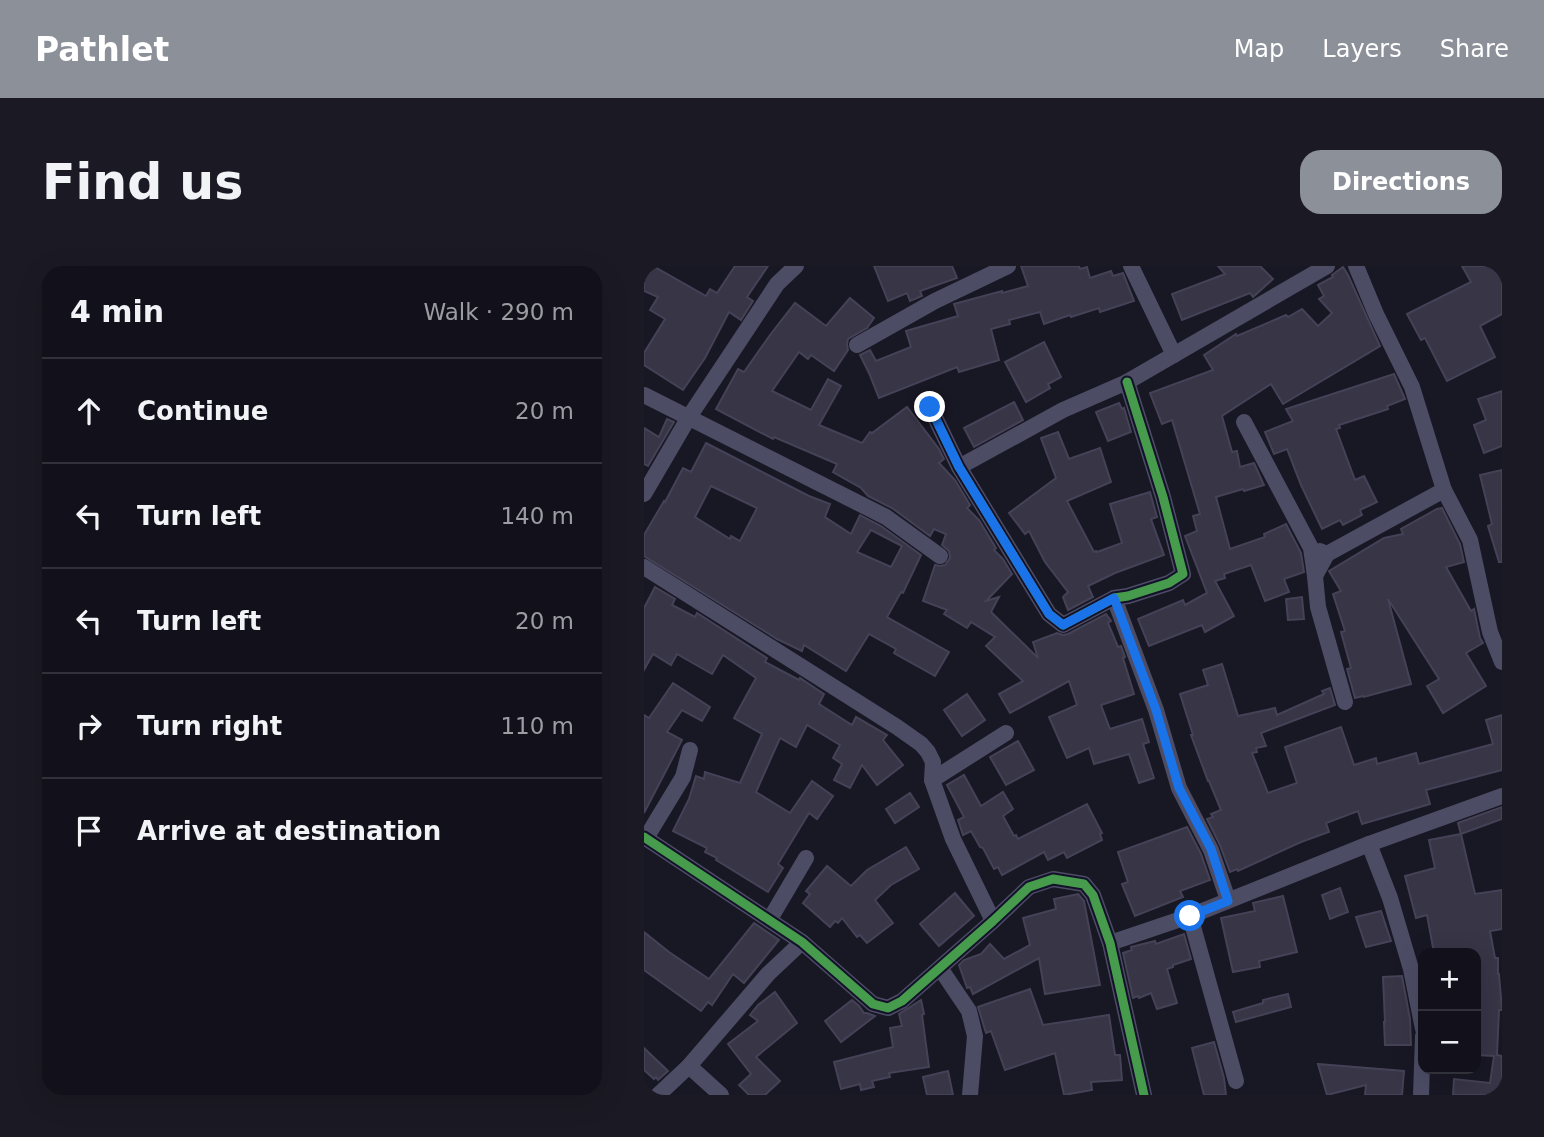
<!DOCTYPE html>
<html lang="en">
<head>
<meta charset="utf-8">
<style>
  :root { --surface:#12111b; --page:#1b1a24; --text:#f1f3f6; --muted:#9c9da3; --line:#31313a; --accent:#8c9099 }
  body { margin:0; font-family:"DejaVu Sans",sans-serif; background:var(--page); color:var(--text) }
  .controls { position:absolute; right:21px; bottom:21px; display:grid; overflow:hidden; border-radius:14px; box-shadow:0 7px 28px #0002 }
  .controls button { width:63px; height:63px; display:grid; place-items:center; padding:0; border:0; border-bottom:2px solid var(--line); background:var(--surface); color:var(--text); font:35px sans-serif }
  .stop { position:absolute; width:21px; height:21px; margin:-16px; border:5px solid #1a73e8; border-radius:50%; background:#fff }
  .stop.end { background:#1a73e8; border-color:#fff; box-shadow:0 2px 7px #0008 }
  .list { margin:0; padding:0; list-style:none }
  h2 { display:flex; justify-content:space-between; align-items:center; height:91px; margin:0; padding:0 28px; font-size:30px }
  h2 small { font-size:23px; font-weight:400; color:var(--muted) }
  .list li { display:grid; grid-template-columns:46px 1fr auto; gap:21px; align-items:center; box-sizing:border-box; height:105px; padding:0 28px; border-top:2px solid var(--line) }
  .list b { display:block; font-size:26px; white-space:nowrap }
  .list em { font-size:23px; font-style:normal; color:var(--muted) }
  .icon { flex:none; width:38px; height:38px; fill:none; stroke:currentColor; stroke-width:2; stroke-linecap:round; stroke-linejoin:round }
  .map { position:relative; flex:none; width:858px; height:829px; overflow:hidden; border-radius:21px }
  header { display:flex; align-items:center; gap:42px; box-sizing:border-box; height:98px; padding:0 35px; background:var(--accent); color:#fff }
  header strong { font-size:33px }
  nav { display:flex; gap:38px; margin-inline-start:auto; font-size:24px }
  .intro { display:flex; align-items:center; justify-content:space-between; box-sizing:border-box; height:168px; padding:0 42px }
  h1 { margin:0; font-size:49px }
  .button { padding:18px 32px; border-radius:21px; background:var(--accent); color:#fff; font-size:24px; font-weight:700 }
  main { display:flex; gap:42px; padding:0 42px }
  aside { flex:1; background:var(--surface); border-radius:21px; box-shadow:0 7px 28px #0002 }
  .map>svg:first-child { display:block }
  .building { fill:#373546; stroke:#454257; stroke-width:2; fill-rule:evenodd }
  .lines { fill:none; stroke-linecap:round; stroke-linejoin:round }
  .minor { stroke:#4c4c65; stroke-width:16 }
  .cycleway-casing { stroke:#14112a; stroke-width:13 }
  .cycleway { stroke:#469c4c; stroke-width:9 }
  .route { stroke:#1a73e8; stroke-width:9 }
</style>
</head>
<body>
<header>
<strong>Pathlet</strong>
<nav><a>Map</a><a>Layers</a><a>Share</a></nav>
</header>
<div class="intro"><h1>Find us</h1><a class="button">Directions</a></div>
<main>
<aside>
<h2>4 min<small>Walk · 290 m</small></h2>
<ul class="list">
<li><svg class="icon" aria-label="ahead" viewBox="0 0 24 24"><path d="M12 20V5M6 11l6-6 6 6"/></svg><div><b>Continue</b></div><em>20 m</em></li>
<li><svg class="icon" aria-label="left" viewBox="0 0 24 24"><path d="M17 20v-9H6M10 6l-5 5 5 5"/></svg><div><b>Turn left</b></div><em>140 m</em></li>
<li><svg class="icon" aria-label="left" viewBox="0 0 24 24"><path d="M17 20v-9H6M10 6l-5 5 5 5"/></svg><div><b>Turn left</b></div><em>20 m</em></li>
<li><svg class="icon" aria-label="right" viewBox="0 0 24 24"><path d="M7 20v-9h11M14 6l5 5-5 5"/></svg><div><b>Turn right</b></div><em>110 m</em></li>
<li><svg class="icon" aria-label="arrive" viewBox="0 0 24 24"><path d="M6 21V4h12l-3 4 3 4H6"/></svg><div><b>Arrive at destination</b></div></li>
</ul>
</aside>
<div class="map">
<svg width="858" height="829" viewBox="0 0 858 829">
  <rect width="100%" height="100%" fill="#181724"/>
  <!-- building -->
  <g class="building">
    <polygon points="0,0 9,0 62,30 66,23 73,27 91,0 124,0 103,31 109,35 97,54 85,46 61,92 39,124 0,99 0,87 21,53 6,44 14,31 0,25"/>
    <polygon points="230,0 308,0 313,12 276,25 278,30 266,35 263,27 244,35"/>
    <polygon points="377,0 435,0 436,3 443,1 446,12 467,5 469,10 479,7 490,35 456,46 455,42 427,51 426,49 400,58 396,46 365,54 366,58 347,63 355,94 315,106 313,101 235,132 225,107 216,89 226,84 232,95 267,81 262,65 314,50 310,38 358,25 358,27 384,20"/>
    <polygon points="574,0 616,0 629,13 609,31 606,27 538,54 528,28 581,8"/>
    <polygon points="818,0 858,0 858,48 836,60 851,91 803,115 781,72 777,74 763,48 827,16"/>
    <polygon points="699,1 704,9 736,80 639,138 627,118 578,150 588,186 593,185 596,201 610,197 620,219 600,225 599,223 572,231 586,283 621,271 620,268 642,258 657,287 660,306 640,313 645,326 621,335 607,299 580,308 581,312 571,315 590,350 561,366 558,359 505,380 494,353 539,334 541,339 563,327 541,270 553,265 549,250 556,248 528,154 518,158 506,127 569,104 560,89 592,68 593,70 642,49 644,51 658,43 674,60 688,47 675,33 680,30 674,19 689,11 688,9"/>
    <polygon points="206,32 230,52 223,62 204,73 203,78 204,84 190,105 167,89 164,93 155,86 128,125 167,144 184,113 197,120 175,159 218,177 226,166 228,167 263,141 295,183 300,193 295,197 311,214 326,239 323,242 335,254 352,282 350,284 359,293 368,308 342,335 355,331 347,346 394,392 389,376 413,367 419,369 424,368 462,348 467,355 464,357 474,381 477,380 481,391 479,392 490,428 457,439 466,463 498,453 505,476 499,478 510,512 495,517 485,488 450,498 445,482 423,492 405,451 433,439 425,415 366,447 355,428 379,415 342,380 351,371 327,356 323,362 300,348 303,344 279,335 291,299 296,300 301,299 306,292 305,285 298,279 302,268 290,263 286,270 248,242 224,230 217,222 189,206 193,198 130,171 129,173 72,143 94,103 100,106 126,69 151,37 182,60"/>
    <polygon points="400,76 417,111 404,118 406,122 382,136 361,96"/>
    <polygon points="750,108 761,133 743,140 744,143 695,159 696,162 692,163 711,214 720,210 733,236 716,244 718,249 699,259 696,254 678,263 657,219 643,183 630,188 621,166 649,155 642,143"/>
    <polygon points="858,125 858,180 840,187 830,159 842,154 834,133"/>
    <polygon points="370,136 379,154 330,181 320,162"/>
    <polygon points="475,137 478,143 480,142 487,166 464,175 452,146"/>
    <polygon points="23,153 30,156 4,200 0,198 0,162 15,171"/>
    <polygon points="414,166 425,193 456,182 467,216 423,235 450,286 452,285 453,286 478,277 466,238 506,226 513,251 507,253 520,289 471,307 444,320 449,331 424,344 419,331 424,326 401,296 385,265 381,268 365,247 412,212 397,172"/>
    <path d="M 62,177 L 165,230 L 186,238 L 181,251 L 207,268 L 216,249 L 237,260 L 277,289 L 259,327 L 257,326 L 243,351 L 305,386 L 291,410 L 250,387 L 252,383 L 225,368 L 202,405 L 160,379 L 158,385 L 133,373 L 0,290 L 0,269 L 20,235 L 21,236 L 39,202 L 47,206 ZM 67,220 L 113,242 L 96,275 L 87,270 L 86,273 L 51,251 ZM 227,264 L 258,280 L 247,301 L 213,286 Z"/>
    <polygon points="858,204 858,296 855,296 844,260 848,258 836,209"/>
    <polygon points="798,242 816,278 820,296 802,301 827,345 830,343 836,372 839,377 822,387 842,420 799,447 783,420 795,413 744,333 767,418 720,431 719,430 711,432 703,403 707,402 697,366 701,365 689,328 697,325 685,305 740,272 759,268 757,263 793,243"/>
    <polygon points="11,321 31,333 28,339 51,351 53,347 123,392 121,396 155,414 156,412 180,428 175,438 208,459 212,451 243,469 239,474 259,499 233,519 218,499 206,522 190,514 198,498 189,492 196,479 163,459 152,481 136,472 112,526 146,547 168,515 189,530 173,553 165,547 134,598 139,602 124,626 72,594 73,592 61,586 63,582 29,565 45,533 52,510 60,513 61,506 96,517 118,468 90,452 112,412 79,389 68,408 33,388 27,399 9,388 0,404 0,342"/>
    <polygon points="658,331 660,353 644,354 642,333"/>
    <polygon points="578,398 594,450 631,442 633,449 680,428 678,425 686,422 691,439 617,467 622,480 612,482 613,486 608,487 624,527 653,517 641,481 697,461 710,499 732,492 733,498 772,487 775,498 849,478 842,454 858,449 858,504 782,524 786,538 718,558 714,545 682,557 685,566 657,576 594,605 593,603 586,606 576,579 563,553 569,551 567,548 577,544 565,515 564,515 547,469 549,469 536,428 564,419 559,404"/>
    <polygon points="29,417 66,441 58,455 38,444 23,466 38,474 0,547 0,449 5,452"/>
    <polygon points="323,428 341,454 318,470 300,444"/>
    <polygon points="374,475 390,504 362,519 346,491"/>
    <polygon points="320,509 337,540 359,526 369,543 359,550 370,570 372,569 374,573 443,538 458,567 456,568 458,574 423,592 420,586 404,594 400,586 358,609 354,601 350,603 339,582 336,581 327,565 319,569 314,554 320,551 303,519"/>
    <polygon points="266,527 275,541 251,557 242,543"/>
    <polygon points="858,541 858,553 817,568 814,557"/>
    <polygon points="543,561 557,588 566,614 536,625 539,631 491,650 478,618 484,616 474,586"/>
    <polygon points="817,568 831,628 858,624 858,663 846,665 851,692 854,692 854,708 855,708 858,744 855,744 853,789 858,790 858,829 809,829 810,813 846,817 850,790 832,789 832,687 790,687 783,649 772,652 761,610 791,602 785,574"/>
    <polygon points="262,581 275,603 247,619 231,634 249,657 223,677 216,669 213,671 198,652 194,657 191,655 186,661 159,637 166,628 162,625 183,600 207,620 223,604"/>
    <polygon points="696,622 704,646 686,653 678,629"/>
    <polygon points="311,627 330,650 295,680 276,658"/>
    <polygon points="434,628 440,635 456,719 401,728 395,692 329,728 326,721 323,722 315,699 320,694 337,688 346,678 360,693 386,679 379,652 412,643 410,633"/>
    <polygon points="639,630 653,686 615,695 616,701 589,706 577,652 611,645 609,637"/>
    <polygon points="737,645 747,675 722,681 712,651"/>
    <polygon points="110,657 135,674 100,717 89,708 68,739 64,736 57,745 0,704 0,666 25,686 65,713"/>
    <polygon points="540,668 547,693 529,699 529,701 523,703 533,737 513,743 507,727 495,732 494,730 489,732 479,687 488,684 487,681 511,675 512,678"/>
    <polygon points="758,710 766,753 767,779 741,779 740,756 741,756 739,711"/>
    <polygon points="386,723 399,759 465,749 471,789 476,789 478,814 447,816 448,824 420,829 411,787 361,804 347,765 342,767 334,741"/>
    <polygon points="131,726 153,757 112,791 136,815 121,829 105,829 95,819 107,808 84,778 114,755 106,749 114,739"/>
    <polygon points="644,728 647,741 592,756 589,746 619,737 619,734"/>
    <polygon points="208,734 215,740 220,747 219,747 223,747 231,750 197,776 181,755"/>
    <polygon points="277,734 280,748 278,749 285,801 245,807 246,811 228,815 230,821 217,824 216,818 197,823 190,796 249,781 246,762 258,760 255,748"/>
    <polygon points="570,776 580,812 582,829 560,829 548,782"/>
    <polygon points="0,782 24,805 14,814 12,811 10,813 0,804"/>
    <polygon points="674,798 760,805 758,829 721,829 722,819 683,829"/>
    <polygon points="304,805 309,829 283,829 279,811"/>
  </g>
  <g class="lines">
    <!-- minor -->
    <g class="minor">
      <polyline points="487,0 530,89"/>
      <polyline points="712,0 732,48 768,121 800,224 826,274 846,366 858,396"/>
      <polyline points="213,79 291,35 364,0"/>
      <polyline points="0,129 242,251 296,290"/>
      <polyline points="286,141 315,201 405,348 419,359 470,332 484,330 525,317 539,308 519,231 483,116"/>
      <polyline points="600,156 667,282 671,310"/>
      <polyline points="315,201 419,144 483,116 683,0"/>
      <polyline points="0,228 45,151 133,18 152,0"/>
      <polyline points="676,285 683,288 800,224"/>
      <polyline points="683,288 671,310 674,341 701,436"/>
      <polyline points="0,301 253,461 277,478 284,486 289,496 288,514 309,573 349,655"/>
      <polyline points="470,332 512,444 535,522 567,584 584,634"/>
      <polyline points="288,514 362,467"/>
      <polyline points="0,571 158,676 229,738 244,742 258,735 349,655 385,621 409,613 440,618 449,629 466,677 500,829"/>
      <polyline points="2,572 39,511 46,484"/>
      <polyline points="725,578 746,632 767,703 779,763"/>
      <polyline points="546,650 592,815"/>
      <polyline points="126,653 162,592"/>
      <polyline points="466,677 546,650 725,578 858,530"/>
      <polyline points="296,702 325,745 331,770 326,829"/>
      <polyline points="45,800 77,829"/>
      <polyline points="14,829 45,800 124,708 158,676"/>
      <polyline points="777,829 779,770"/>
    </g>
    <defs>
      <g id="cycleway">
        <polyline points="286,141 315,201 405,348 419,359 470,332 484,330 525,317 539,308 519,231 483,116"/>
        <polyline points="0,571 158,676 229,738 244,742 258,735 349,655 385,621 409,613 440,618 449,629 466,677 500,829"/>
      </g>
    </defs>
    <!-- cycleway casing -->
    <use href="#cycleway" class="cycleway-casing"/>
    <!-- cycleway -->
    <use href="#cycleway" class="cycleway"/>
  </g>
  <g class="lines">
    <!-- route -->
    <polyline class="route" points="286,141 315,201 405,348 419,359 470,332 512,444 535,522 567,583 584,635 546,650"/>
  </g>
</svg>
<div class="controls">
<button>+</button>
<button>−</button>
</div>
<div class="stop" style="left:546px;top:650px"></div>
<div class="stop end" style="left:286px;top:141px"></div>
</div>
</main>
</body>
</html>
